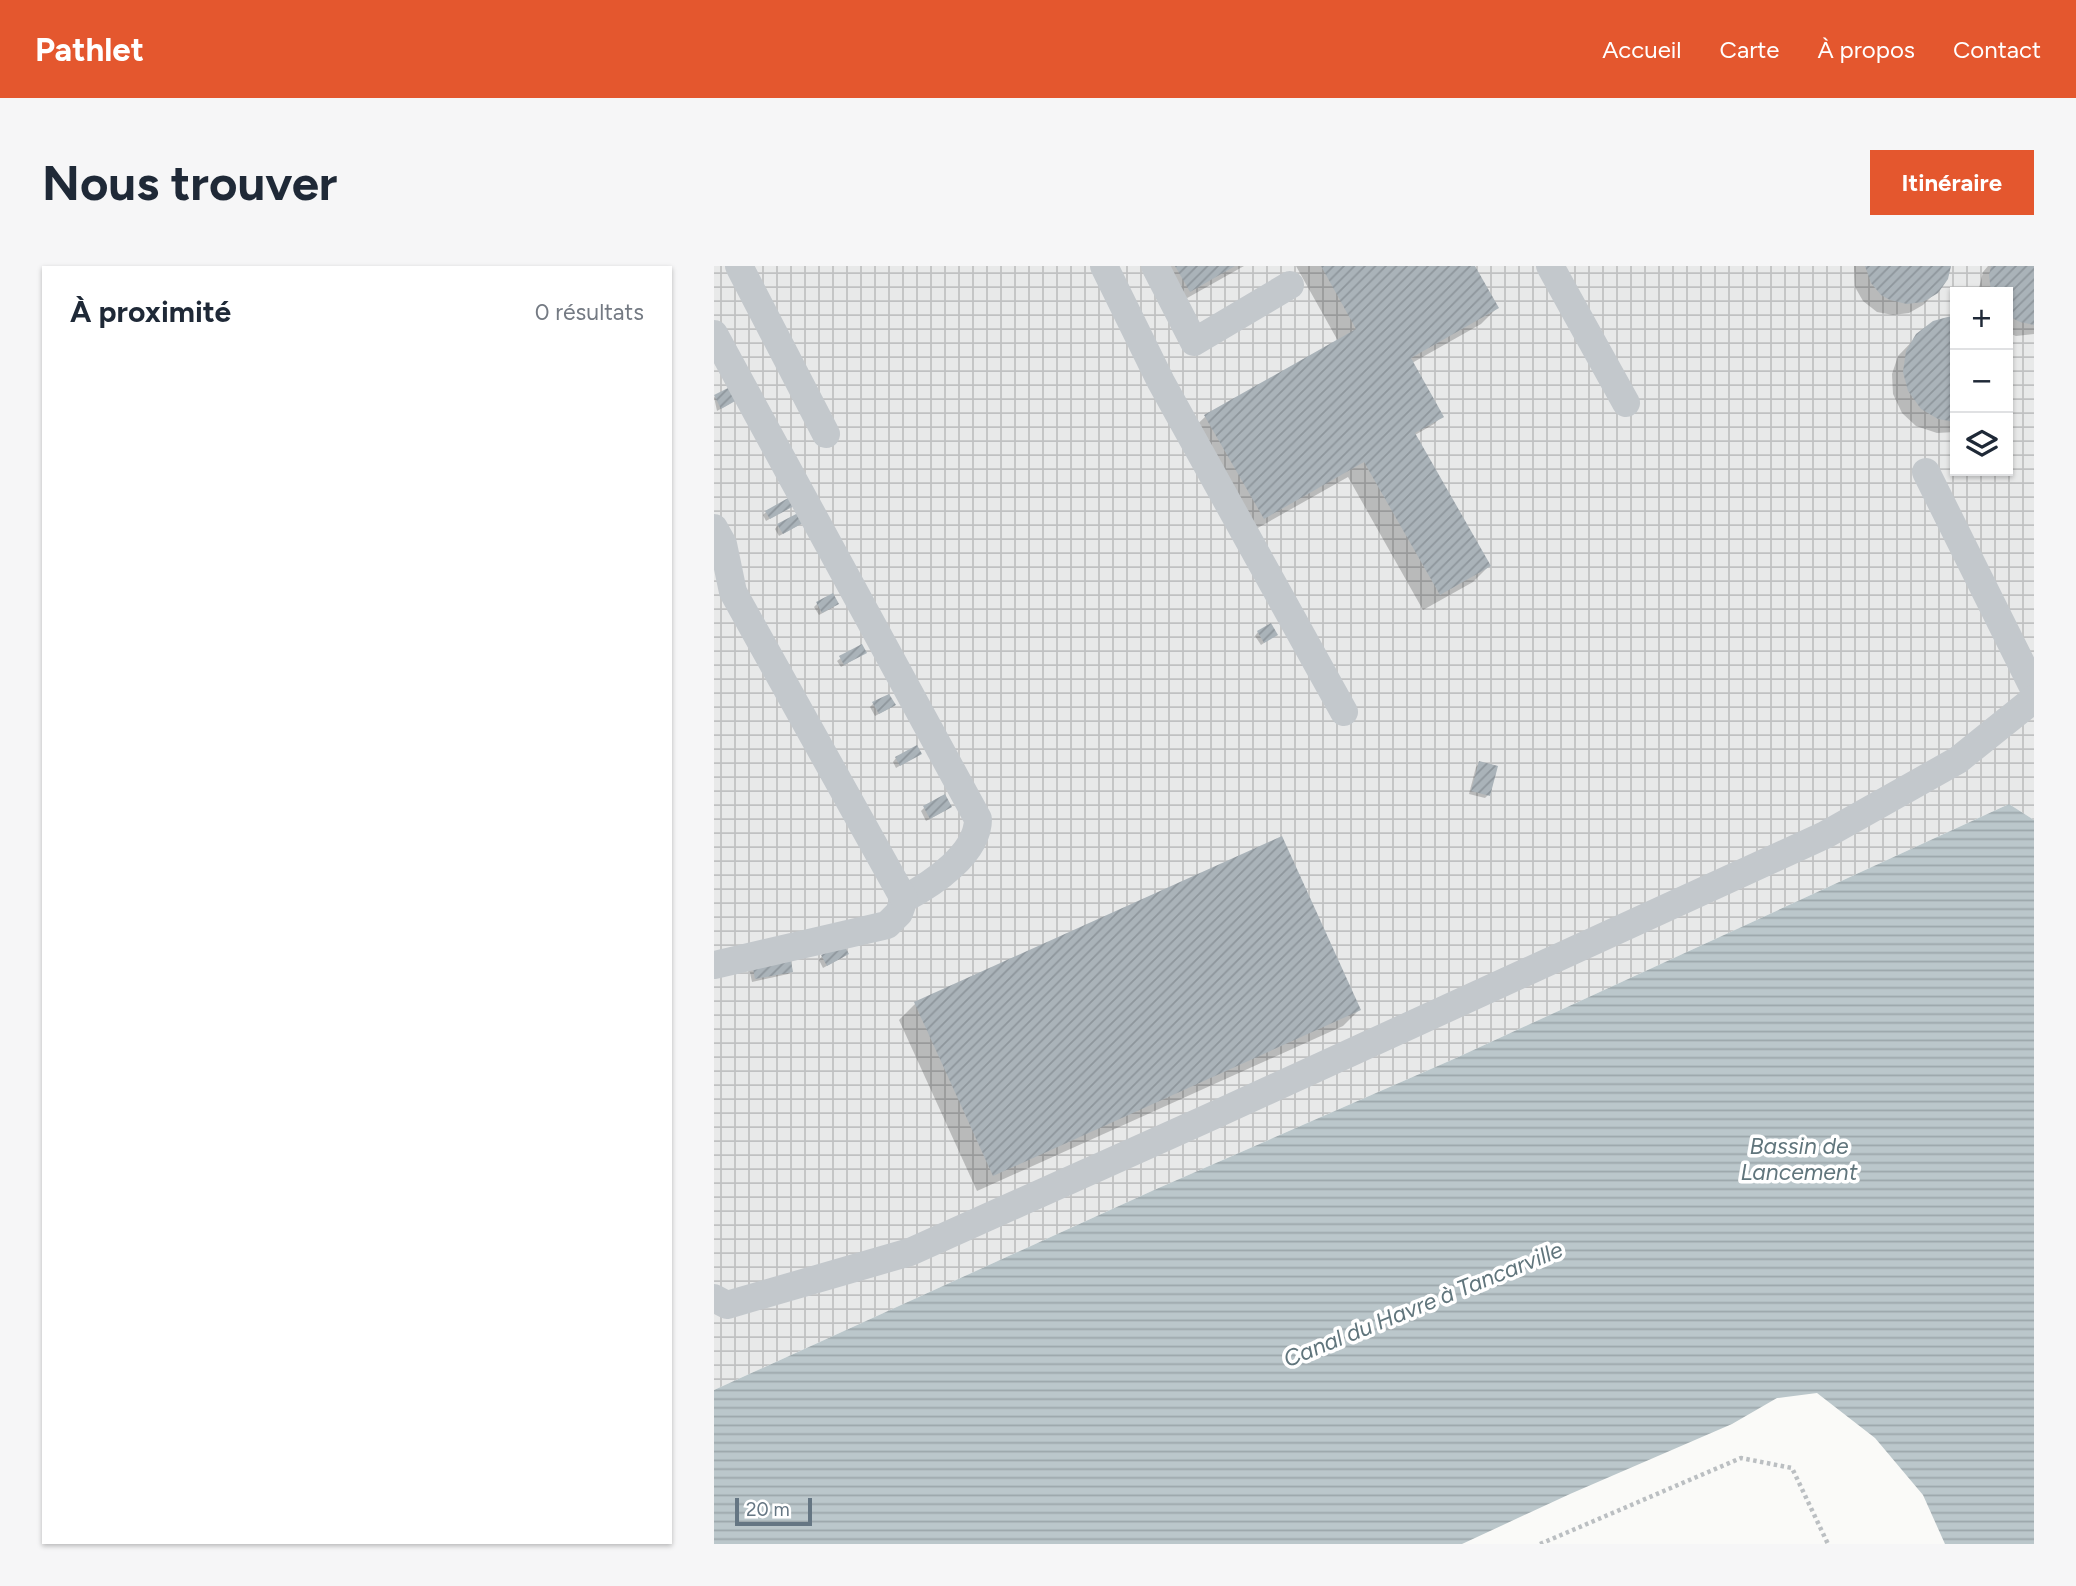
<!DOCTYPE html>
<html lang="fr">
<head>
<meta charset="utf-8">
<style>
  :root { --surface:#fff; --page:#f6f6f7; --text:#1f2937; --muted:#747a83; --line:#e0e1e3; --accent:#e4572e }
  body { margin:0; font-family:Figtree,sans-serif; background:var(--page); color:var(--text) }
  .controls { position:absolute; right:21px; top:21px; display:grid; overflow:hidden; border-radius:0px; box-shadow:0 2px 5px #0004 }
  .controls button { width:63px; height:63px; display:grid; place-items:center; padding:0; border:0; border-bottom:2px solid var(--line); background:var(--surface); color:var(--text); font:35px sans-serif }
  .scale { position:absolute; left:21px; bottom:18px; width:77px; box-sizing:border-box; padding-left:7px; border:4px solid #657683; border-top:0; font-size:19px; line-height:24px; white-space:nowrap; color:#657683; -webkit-text-stroke:5px #fff; paint-order:stroke }
  .list { margin:0; padding:0; list-style:none }
  h2 { display:flex; justify-content:space-between; align-items:center; height:91px; margin:0; padding:0 28px; font-size:30px }
  h2 small { font-size:23px; font-weight:400; color:var(--muted) }
  .icon { flex:none; width:38px; height:38px; fill:none; stroke:currentColor; stroke-width:2; stroke-linecap:round; stroke-linejoin:round }
  .map { position:relative; flex:none; width:1320px; height:1278px; overflow:hidden; border-radius:0px }
  header { display:flex; align-items:center; gap:42px; box-sizing:border-box; height:98px; padding:0 35px; background:var(--accent); color:#fff }
  header strong { font-size:33px }
  nav { display:flex; gap:38px; margin-inline-start:auto; font-size:24px }
  .intro { display:flex; align-items:center; justify-content:space-between; box-sizing:border-box; height:168px; padding:0 42px }
  h1 { margin:0; font-size:49px }
  .button { padding:18px 32px; border-radius:0px; background:var(--accent); color:#fff; font-size:24px; font-weight:700 }
  main { display:flex; gap:42px; padding:0 42px }
  aside { flex:1; background:var(--surface); border-radius:0px; box-shadow:0 2px 5px #0004 }
  .map>svg:first-child { display:block }
  .industrial { fill:url(#industrial-grid); fill-rule:evenodd }
  .water { fill:url(#water-rules) }
  .shadow { fill:#0003 }
  .building { fill:url(#building-hatch) }
  .lines { fill:none; stroke-linecap:round; stroke-linejoin:round }
  .path { stroke:#bbbfc2; stroke-width:4.5; stroke-dasharray:3.5 3.5; stroke-linecap:butt }
  .minor { stroke:#c3c8cc; stroke-width:28 }
  .labels { text-anchor:middle; dominant-baseline:central; stroke-width:7; stroke-linejoin:round; paint-order:stroke }
  .water-label { font-size:23px; font-style:italic; fill:#60757c; stroke:#fff }
</style>
</head>
<body>
<header>
<strong>Pathlet</strong>
<nav><a>Accueil</a><a>Carte</a><a>À propos</a><a>Contact</a></nav>
</header>
<div class="intro"><h1>Nous trouver</h1><a class="button">Itinéraire</a></div>
<main>
<aside>
<h2>À proximité<small>0 résultats</small></h2>
<ul class="list">
</ul>
</aside>
<div class="map">
<svg width="1320" height="1278" viewBox="0 0 1320 1278">
  <defs>
    <pattern id="industrial-grid" width="8" height="8" patternUnits="userSpaceOnUse" patternTransform="scale(1.75)"><rect width="8" height="8" fill="#e8e9e9"/><path d="M0 4h8M4 0v8" fill="none" stroke="#c0c1c2"/></pattern>
    <pattern id="water-rules" width="6" height="5" patternUnits="userSpaceOnUse" patternTransform="scale(1.75)"><rect width="6" height="5" fill="#bbc7cb"/><path d="M0 2.5h6" fill="none" stroke="#9ca6aa"/></pattern>
    <pattern id="building-hatch" width="6" height="6" patternUnits="userSpaceOnUse" patternTransform="scale(1.75)"><rect width="6" height="6" fill="#aab3b9"/><path d="M-1 1l2-2M0 6l6-6M5 7l2-2" fill="none" stroke="#8e969c"/></pattern>
  </defs>
  <rect width="100%" height="100%" fill="#fafaf8"/>
  <!-- industrial -->
  <path class="industrial" d="M 0,0 L 1320,0 L 1320,554 L 1295,538 L 742,792 L 440,924 L 0,1124 ZM 1241,26 L 1294,26 L 1294,205 L 1241,205 Z"/>
  <!-- water -->
  <polygon class="water" points="1295,538 1320,554 1320,1278 1231,1278 1209,1229 1161,1172 1103,1127 1063,1132 1018,1158 856,1228 748,1278 0,1278 0,1124 440,924 742,792"/>
  <!-- shadow -->
  <g class="shadow">
    <polygon points="436,0 530,0 459,40"/>
    <polygon points="582,0 759,0 783,42 767,58 698,97 728,150 720,158 701,169 775,300 759,316 709,344 634,211 533,268 475,166 492,150 624,75"/>
    <polygon points="1140,0 1235,0 1222,26 1209,39 1195,47 1179,49 1163,46 1149,35 1141,21"/>
    <polygon points="1274,0 1320,0 1320,68 1302,70 1294,67 1294,26 1264,26 1269,6"/>
    <polygon points="1241,52 1241,166 1223,167 1202,160 1188,147 1179,128 1178,108 1184,90 1211,62 1230,53"/>
    <polygon points="15,123 17,137 3,145 0,131"/>
    <polygon points="78,240 52,255 49,249 52,246"/>
    <polygon points="64,259 83,260 65,270 61,263"/>
    <polygon points="103,338 120,341 105,349 100,341"/>
    <polygon points="544,366 562,369 547,379 541,370"/>
    <polygon points="151,387 127,401 123,395 127,392"/>
    <polygon points="159,438 176,442 161,450 156,441"/>
    <polygon points="206,488 182,502 179,496 182,492"/>
    <polygon points="766,497 774,529 771,532 755,528 762,501"/>
    <polygon points="210,542 232,544 212,555 207,545"/>
    <polygon points="108,690 129,691 109,702 105,694"/>
    <polygon points="35,702 77,705 74,708 38,716"/>
    <polygon points="201,738 645,744 629,760 263,925 185,754"/>
  </g>
  <!-- building -->
  <g class="building">
    <polygon points="461,0 521,0 476,26"/>
    <polygon points="607,0 761,0 785,42 697,92 730,151 701,167 777,300 726,329 650,196 550,253 490,149 642,63"/>
    <polygon points="1151,0 1237,0 1234,13 1224,27 1209,36 1193,38 1176,34 1167,29 1157,17"/>
    <polygon points="1277,0 1320,0 1320,59 1306,56 1294,50 1294,26 1277,26 1275,9"/>
    <polygon points="1241,49 1241,156 1224,153 1207,143 1194,125 1189,106 1192,85 1202,68 1219,55"/>
    <polygon points="16,121 23,134 7,143 0,129"/>
    <polygon points="76,231 80,240 56,253 51,245"/>
    <polygon points="84,247 89,257 69,268 63,258"/>
    <polygon points="119,327 125,338 108,347 102,336"/>
    <polygon points="557,357 564,369 550,377 543,365"/>
    <polygon points="148,378 153,387 130,399 125,390"/>
    <polygon points="175,428 182,439 165,448 158,436"/>
    <polygon points="203,479 208,488 186,500 181,491"/>
    <polygon points="765,495 784,500 776,530 757,525"/>
    <polygon points="231,528 238,541 216,553 209,540"/>
    <polygon points="568,570 647,744 279,910 200,736"/>
    <polygon points="129,677 135,688 113,700 107,689"/>
    <polygon points="76,690 79,706 41,713 38,697"/>
  </g>
  <g class="lines">
    <!-- path -->
    <polyline class="path" points="826,1278 1027,1192 1078,1202 1114,1278"/>
    <!-- minor -->
    <g class="minor">
      <polyline points="25,0 112,168"/>
      <polyline points="390,0 447,116 630,446"/>
      <polyline points="441,0 480,76 576,19"/>
      <polyline points="836,0 912,137"/>
      <path d="M 0,68 L 264,553 C 264,588 218,618 190,633 L 185,647 L 173,659 L 0,699"/>
      <polyline points="1212,206 1320,423"/>
      <polyline points="0,262 9,278 19,326 190,633"/>
      <polyline points="0,1032 13,1039 196,986 494,852 1111,569 1244,494 1320,433"/>
    </g>
  </g>
  <g class="labels">
    <!-- water labels -->
    <g class="water-label">
      <text x="1085" y="880">Bassin de<tspan x="1085" dy="26">Lancement</tspan></text>
      <text transform="translate(709 1038) rotate(-22)">Canal du Havre à Tancarville</text>
    </g>
  </g>
</svg>
<div class="controls">
<button>+</button>
<button>−</button>
<button><svg class="icon" aria-label="layers" viewBox="0 0 24 24"><path d="M12 4l9 5-9 5-9-5zM3 14l9 5 9-5"/></svg></button>
</div>
<div class="scale">20 m</div>
</div>
</main>
</body>
</html>
